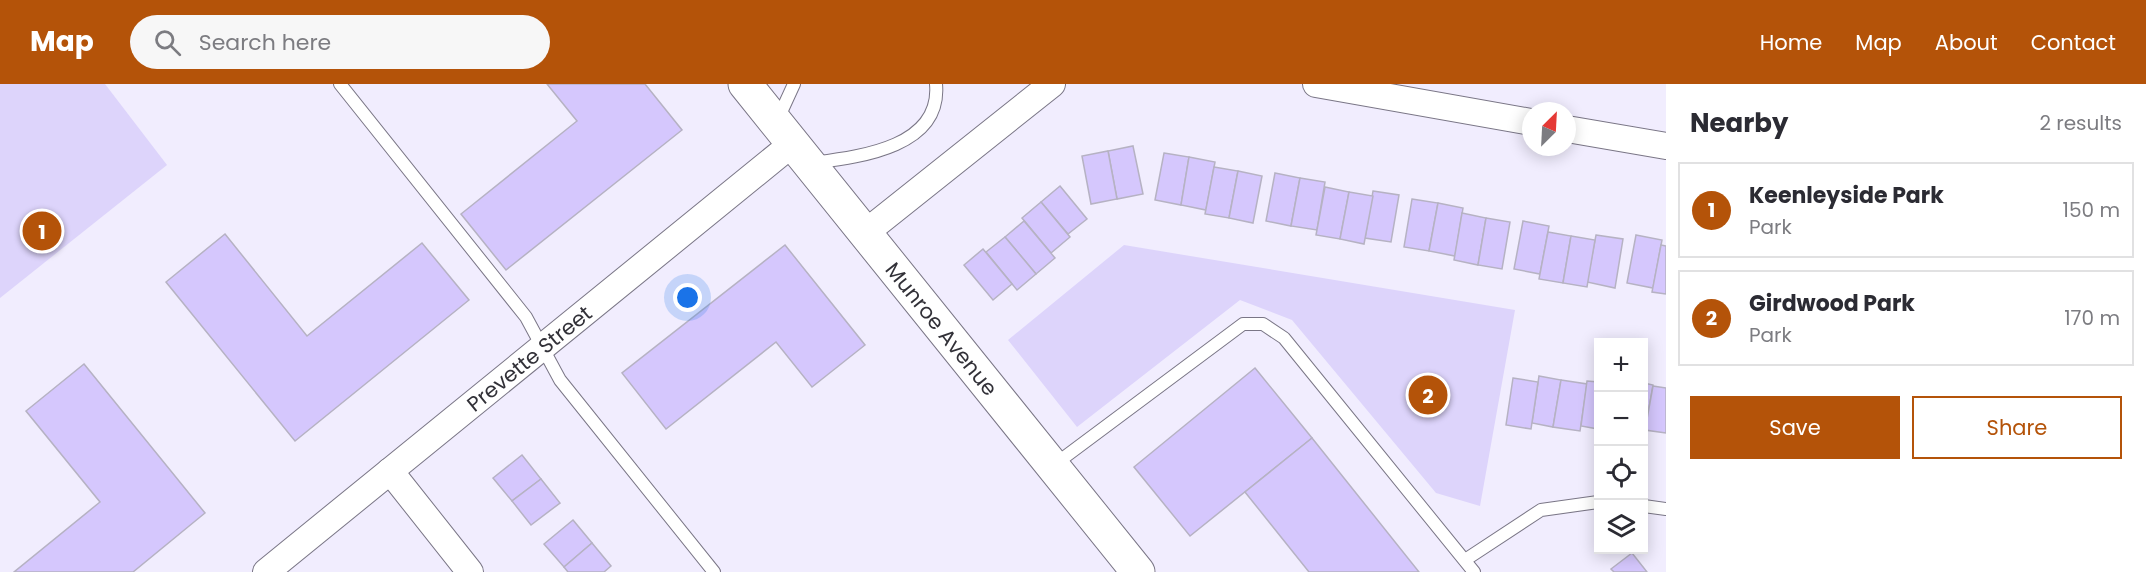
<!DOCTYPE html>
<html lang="en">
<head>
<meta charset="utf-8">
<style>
  :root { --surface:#fff; --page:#f7f7f7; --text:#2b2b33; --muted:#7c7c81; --line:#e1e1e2; --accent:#b45309 }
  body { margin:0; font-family:Poppins,sans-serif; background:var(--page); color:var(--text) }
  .controls { position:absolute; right:18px; bottom:18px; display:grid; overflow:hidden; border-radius:0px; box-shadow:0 3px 15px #0003 }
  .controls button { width:54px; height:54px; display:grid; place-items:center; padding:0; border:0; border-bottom:2px solid var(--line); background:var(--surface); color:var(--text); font:30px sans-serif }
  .compass { position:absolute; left:1522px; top:18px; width:54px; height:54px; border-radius:50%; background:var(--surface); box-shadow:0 3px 15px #0003; rotate:24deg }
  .you { position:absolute; left:688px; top:214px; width:21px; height:21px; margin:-15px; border:4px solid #fff; border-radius:50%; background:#1a73e8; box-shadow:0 0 0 9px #1a73e833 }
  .badge { display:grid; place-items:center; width:39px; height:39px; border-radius:50%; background:var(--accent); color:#fff; font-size:20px; font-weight:700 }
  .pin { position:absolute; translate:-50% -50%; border:3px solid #fff; box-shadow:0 2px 6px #0006 }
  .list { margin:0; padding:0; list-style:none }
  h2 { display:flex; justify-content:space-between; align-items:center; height:78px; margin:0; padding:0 24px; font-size:26px }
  h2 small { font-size:20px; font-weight:400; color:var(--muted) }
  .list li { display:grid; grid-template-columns:39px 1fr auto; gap:18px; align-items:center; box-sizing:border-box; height:96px; margin:0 12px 12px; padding:0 12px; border:2px solid var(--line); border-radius:0px }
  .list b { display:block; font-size:22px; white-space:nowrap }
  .list p { margin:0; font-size:20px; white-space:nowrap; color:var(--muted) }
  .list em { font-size:20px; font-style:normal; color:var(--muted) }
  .actions { display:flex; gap:12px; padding:18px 24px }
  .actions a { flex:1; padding:14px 0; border:2px solid var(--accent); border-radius:0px; text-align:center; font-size:21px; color:var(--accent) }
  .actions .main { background:var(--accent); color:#fff }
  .icon { flex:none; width:33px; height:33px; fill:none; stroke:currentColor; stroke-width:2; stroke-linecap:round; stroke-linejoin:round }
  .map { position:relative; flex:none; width:1666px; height:488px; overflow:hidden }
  header { display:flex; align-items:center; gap:36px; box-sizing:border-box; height:84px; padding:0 30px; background:var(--accent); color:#fff }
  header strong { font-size:28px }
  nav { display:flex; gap:33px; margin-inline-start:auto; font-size:21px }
  .search { width:420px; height:54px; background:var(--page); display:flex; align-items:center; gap:15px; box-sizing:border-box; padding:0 21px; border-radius:33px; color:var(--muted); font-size:22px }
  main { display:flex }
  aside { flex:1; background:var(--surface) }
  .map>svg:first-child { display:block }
  .green { fill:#ddd4fb }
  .building { fill:#d5c7fd; stroke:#b6b2c3; stroke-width:1.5 }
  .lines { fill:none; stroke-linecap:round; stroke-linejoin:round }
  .lane-casing { stroke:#7a7686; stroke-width:14 }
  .street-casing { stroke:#7a7686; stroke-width:28 }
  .secondary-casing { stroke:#7a7686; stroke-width:35 }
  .lane { stroke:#fff; stroke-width:12 }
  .street { stroke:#fff; stroke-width:26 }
  .secondary { stroke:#fff; stroke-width:33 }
  .labels { text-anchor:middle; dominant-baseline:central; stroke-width:5; stroke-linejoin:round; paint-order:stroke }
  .street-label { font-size:21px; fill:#323138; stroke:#fff }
</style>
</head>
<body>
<header>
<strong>Map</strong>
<div class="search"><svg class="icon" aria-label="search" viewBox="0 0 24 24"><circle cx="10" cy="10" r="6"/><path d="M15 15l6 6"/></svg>Search here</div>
<nav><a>Home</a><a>Map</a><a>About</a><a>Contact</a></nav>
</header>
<main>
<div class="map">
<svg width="1666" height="488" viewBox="0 0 1666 488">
  <rect width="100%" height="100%" fill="#f1edfe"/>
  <!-- green -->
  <g class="green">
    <polygon points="0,0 105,0 167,81 0,214"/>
    <polygon points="1124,161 1515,226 1480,422 1436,409 1292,236 1240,216 1077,343 1008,256"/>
  </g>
  <!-- building -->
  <g class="building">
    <polygon points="547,0 645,0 682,46 506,186 461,130 577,37"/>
    <polygon points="1133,62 1143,110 1117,115 1108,67"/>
    <polygon points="1108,67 1117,115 1091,120 1082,72"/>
    <polygon points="1164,69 1189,73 1181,121 1155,116"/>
    <polygon points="1189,73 1215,78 1206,126 1181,121"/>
    <polygon points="1214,83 1238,87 1229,134 1205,130"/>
    <polygon points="1238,87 1262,92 1253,139 1229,134"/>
    <polygon points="1275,89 1300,94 1291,142 1266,137"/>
    <polygon points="1300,94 1325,98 1317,146 1291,142"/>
    <polygon points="1060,102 1087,135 1068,150 1041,118"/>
    <polygon points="1325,103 1349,108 1340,155 1316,151"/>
    <polygon points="1373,107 1399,111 1391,158 1365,154"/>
    <polygon points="1349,108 1373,112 1364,160 1340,155"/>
    <polygon points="1412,115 1438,119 1429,167 1404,163"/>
    <polygon points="1041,118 1070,153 1051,169 1022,134"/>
    <polygon points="1438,119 1463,124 1455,172 1429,167"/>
    <polygon points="1462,129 1486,134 1478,181 1454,176"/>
    <polygon points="1486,134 1510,138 1502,185 1478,181"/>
    <polygon points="1024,137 1055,174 1036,190 1005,153"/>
    <polygon points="1523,137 1549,142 1540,190 1514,185"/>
    <polygon points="1548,148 1571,152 1563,199 1539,195"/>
    <polygon points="225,150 307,252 422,159 469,216 295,357 166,198"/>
    <polygon points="1596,151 1623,155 1615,204 1587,198"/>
    <polygon points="1636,151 1662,156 1653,204 1627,199"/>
    <polygon points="1571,152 1595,156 1587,203 1563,199"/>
    <polygon points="1005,153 1036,190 1017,206 986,168"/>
    <polygon points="785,161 865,261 812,303 776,258 666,345 622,289"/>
    <polygon points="1661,161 1666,162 1666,210 1652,208"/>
    <polygon points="983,165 1012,200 993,216 964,181"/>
    <polygon points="84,280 205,429 133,488 14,488 100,418 26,327"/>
    <polygon points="1255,284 1312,354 1190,452 1134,383"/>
    <polygon points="1539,292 1561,296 1553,343 1532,339"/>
    <polygon points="1513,294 1538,298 1531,345 1506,341"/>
    <polygon points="1561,296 1587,300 1580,347 1553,343"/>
    <polygon points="1587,297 1598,298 1598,345 1581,342"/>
    <polygon points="1644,299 1653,301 1645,347 1644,347"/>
    <polygon points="1653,302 1666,304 1666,349 1645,346"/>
    <polygon points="1312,354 1419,488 1309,488 1245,408"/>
    <polygon points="522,371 541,395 512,417 493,394"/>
    <polygon points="541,395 560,419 531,441 512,417"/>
    <polygon points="573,436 592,459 564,483 544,460"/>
    <polygon points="592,459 611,482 604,488 568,488 564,483"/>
    <polygon points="1632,469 1647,488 1614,488 1611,485"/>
  </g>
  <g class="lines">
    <defs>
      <g id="lane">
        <polyline points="340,0 526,233 560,296 714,488"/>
        <polyline points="777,37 794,0"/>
        <path d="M 812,79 C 858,73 942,64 936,0"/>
        <polyline points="1054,381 1243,240 1263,240 1284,254 1474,488"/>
        <polyline points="1644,422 1666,425"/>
        <polyline points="1465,476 1541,426 1598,418"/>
      </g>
      <g id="street">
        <polyline points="1316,0 1531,38"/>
        <polyline points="1567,45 1666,62"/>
        <polyline points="865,149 1052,0"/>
        <polyline points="390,387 470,488"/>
        <path id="s1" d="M 266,488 L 792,60"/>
      </g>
      <g id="secondary">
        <path id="s2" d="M 745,0 L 1138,488"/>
      </g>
    </defs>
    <!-- lane casing -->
    <use href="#lane" class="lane-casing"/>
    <!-- street casing -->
    <use href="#street" class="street-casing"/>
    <!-- secondary casing -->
    <use href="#secondary" class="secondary-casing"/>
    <!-- lane -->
    <use href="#lane" class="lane"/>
    <!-- street -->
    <use href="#street" class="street"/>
    <!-- secondary -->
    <use href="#secondary" class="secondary"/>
  </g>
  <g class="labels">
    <!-- street labels -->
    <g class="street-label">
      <text stroke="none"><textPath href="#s2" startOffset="314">Munroe Avenue</textPath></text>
      <text stroke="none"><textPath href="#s1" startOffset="339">Prevette Street</textPath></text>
    </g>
  </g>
</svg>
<div class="controls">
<button>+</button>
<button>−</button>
<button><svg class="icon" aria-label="locate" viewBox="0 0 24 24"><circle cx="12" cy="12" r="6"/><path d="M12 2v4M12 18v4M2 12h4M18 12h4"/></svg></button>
<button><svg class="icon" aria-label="layers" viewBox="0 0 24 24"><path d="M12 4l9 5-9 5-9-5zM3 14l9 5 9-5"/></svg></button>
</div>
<svg class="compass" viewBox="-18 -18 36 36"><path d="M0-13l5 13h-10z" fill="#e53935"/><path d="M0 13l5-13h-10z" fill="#7c7c81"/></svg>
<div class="you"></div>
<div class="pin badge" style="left:42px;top:147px">1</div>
<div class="pin badge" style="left:1428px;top:311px">2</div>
</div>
<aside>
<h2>Nearby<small>2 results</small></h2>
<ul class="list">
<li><span class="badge">1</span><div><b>Keenleyside Park</b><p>Park</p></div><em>150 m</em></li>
<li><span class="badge">2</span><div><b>Girdwood Park</b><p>Park</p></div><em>170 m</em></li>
</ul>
<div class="actions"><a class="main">Save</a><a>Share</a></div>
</aside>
</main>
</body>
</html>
